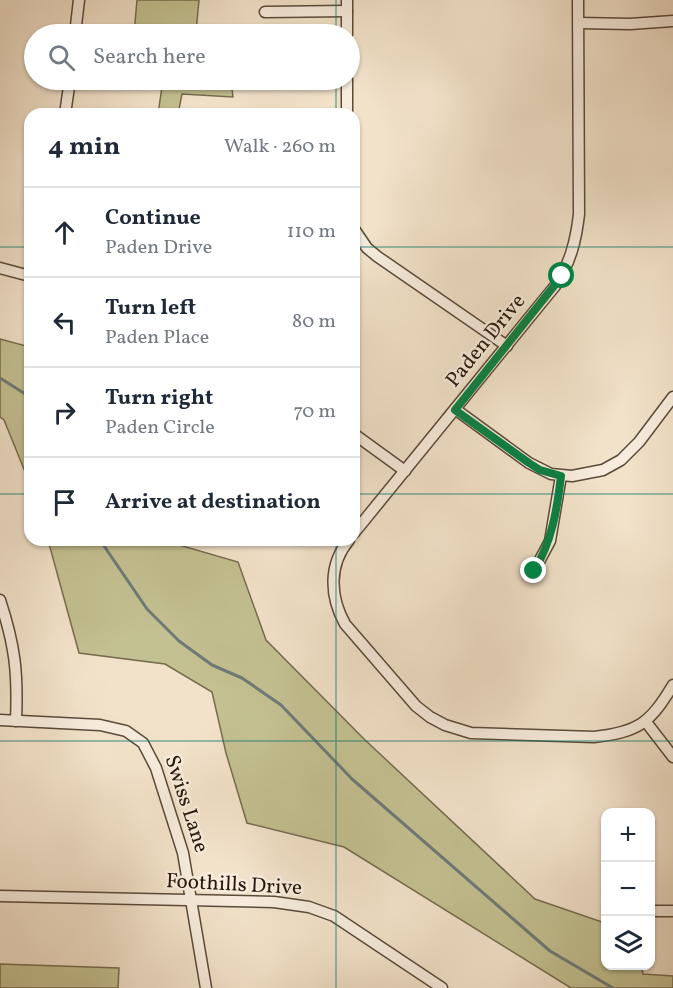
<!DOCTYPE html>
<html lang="en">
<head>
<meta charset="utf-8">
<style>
  :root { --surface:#fff; --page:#f6f6f7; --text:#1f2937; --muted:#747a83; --line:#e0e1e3 }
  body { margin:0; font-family:Vollkorn,serif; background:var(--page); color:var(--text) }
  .controls { position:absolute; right:18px; bottom:18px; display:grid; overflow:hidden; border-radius:12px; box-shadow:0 2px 4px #0004 }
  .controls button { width:54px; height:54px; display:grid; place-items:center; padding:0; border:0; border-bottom:2px solid var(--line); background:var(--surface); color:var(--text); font:30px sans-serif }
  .stop { position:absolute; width:18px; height:18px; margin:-14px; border:4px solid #0b8043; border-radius:50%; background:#fff }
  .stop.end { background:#0b8043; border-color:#fff; box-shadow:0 2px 6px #0008 }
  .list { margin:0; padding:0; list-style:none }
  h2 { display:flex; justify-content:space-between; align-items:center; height:78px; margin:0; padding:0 24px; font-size:26px }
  h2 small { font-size:20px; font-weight:400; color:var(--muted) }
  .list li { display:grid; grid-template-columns:39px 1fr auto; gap:18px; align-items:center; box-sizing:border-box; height:90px; padding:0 24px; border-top:2px solid var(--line) }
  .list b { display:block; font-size:22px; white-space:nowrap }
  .list p { margin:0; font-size:20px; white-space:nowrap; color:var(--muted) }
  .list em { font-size:20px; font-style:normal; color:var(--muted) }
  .icon { flex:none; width:33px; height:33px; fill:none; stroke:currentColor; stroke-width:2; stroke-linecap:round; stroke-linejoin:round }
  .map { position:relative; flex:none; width:673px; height:988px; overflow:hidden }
  .search { position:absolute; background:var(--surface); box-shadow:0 2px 4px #0004; left:24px; top:24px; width:336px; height:66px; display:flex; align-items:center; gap:15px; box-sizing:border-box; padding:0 21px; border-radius:33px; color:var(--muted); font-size:22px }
  .panel { position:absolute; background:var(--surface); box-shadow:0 2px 4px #0004; left:24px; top:108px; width:336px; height:438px; border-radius:18px }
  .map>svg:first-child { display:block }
  .green { fill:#c3c091; stroke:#766c4e; stroke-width:1.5 }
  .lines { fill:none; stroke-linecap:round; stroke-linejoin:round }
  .stream { stroke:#6f7a77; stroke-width:3 }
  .minor-casing { stroke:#5a4a3a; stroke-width:13 }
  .minor { stroke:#f7ecdd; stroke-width:10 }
  .route { stroke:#0b8043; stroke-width:8 }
  .grid { fill:none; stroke:#0f766e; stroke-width:1.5; stroke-opacity:0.55 }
  .labels { text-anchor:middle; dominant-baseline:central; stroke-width:5; stroke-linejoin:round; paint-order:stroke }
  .street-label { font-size:21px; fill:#28180a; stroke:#f7ecdd }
</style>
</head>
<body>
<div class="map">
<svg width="673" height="988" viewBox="0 0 673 988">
  <rect width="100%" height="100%" fill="#f2e2ca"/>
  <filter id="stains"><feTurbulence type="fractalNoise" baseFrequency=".00333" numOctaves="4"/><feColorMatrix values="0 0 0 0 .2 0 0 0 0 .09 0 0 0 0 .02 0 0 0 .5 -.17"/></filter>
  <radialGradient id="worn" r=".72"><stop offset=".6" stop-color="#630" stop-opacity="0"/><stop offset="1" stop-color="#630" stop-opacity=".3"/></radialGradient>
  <!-- green -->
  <g class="green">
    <polygon points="137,0 199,0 196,32 199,34 134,34"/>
    <polygon points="163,80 231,80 233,97 182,94 178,114 158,114"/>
    <polygon points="0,339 30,347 30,484 4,420 0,417"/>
    <polygon points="48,540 162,540 238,562 266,640 364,739 535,899 605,923 606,966 641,966 643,974 673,976 673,988 571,988 344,847 247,823 226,753 212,692 165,664 79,653"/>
    <polygon points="0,964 119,968 118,988 0,988"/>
  </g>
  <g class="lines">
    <!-- stream -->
    <g class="stream">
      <polyline points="0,378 30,397"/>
      <polyline points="100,540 147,609 179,641 212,665 242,678 281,705 352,779 550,951 613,988"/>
    </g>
    <defs>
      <g id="minor">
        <polyline points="347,0 347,34"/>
        <polyline points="265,12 347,11"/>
        <polyline points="579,23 630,24 673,21"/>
        <polyline points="75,34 79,0"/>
        <polyline points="347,80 347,114"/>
        <polyline points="65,114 70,80"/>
        <polyline points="354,229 367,248 378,257 507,346"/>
        <polyline points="0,268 30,276"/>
        <polyline points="455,409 529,463 551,474 572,476 603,470 621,460 639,442 673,397"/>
        <polyline points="354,434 405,471"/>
        <path d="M 354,533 L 555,286 C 570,264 576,241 579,214 L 578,0"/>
        <path d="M 349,540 C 328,565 330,597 345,624 L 416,706 L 430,717 L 445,725 L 471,733 L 594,737 C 639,732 650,723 673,685"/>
        <polyline points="534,571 550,541 561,476"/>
        <path d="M 0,600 C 15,646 18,672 16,721"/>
        <polyline points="0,720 100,725 126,731 143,743 156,768 183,853 206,988"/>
        <polyline points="646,722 673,757"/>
        <polyline points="0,896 274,902 309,907 334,916 442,988"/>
        <polyline points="650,911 673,911"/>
      </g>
    </defs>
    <!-- minor casing -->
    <use href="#minor" class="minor-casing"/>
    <!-- minor -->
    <use href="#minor" class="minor"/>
  </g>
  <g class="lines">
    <!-- route -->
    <path class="route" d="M 534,571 C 552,541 557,510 561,476 L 540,470 L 529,463 L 455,410 L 562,276"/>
  </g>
  <!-- grid -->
  <path class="grid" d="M 336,0 L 336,34M 336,80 L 336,114M 0,247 L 30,247M 354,247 L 673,247M 0,494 L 30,494M 354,494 L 673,494M 336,540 L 336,988M 0,741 L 673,741"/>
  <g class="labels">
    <!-- street labels -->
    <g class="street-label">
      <text transform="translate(486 341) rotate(-51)">Paden Drive</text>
      <text transform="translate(186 804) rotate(72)">Swiss Lane</text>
      <text transform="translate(234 885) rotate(3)">Foothills Drive</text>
    </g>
  </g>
  <rect width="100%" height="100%" filter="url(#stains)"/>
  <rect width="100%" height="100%" fill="url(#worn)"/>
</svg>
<div class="controls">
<button>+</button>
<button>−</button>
<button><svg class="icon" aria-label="layers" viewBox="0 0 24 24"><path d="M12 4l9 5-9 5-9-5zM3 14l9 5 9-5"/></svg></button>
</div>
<div class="stop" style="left:562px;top:276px"></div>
<div class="stop end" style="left:534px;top:571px"></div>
<div class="search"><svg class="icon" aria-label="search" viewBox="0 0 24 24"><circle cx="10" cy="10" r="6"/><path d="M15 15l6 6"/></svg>Search here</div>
<section class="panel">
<h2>4 min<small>Walk · 260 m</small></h2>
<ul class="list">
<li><svg class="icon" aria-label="ahead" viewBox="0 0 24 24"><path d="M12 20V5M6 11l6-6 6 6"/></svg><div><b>Continue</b><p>Paden Drive</p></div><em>110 m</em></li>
<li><svg class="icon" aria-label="left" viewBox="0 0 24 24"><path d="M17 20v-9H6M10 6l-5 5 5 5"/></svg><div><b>Turn left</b><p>Paden Place</p></div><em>80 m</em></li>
<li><svg class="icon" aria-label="right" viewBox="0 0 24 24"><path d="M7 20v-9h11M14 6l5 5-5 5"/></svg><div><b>Turn right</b><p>Paden Circle</p></div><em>70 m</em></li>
<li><svg class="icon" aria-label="arrive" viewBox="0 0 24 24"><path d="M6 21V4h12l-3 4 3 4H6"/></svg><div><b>Arrive at destination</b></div></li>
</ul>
</section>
</div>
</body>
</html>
